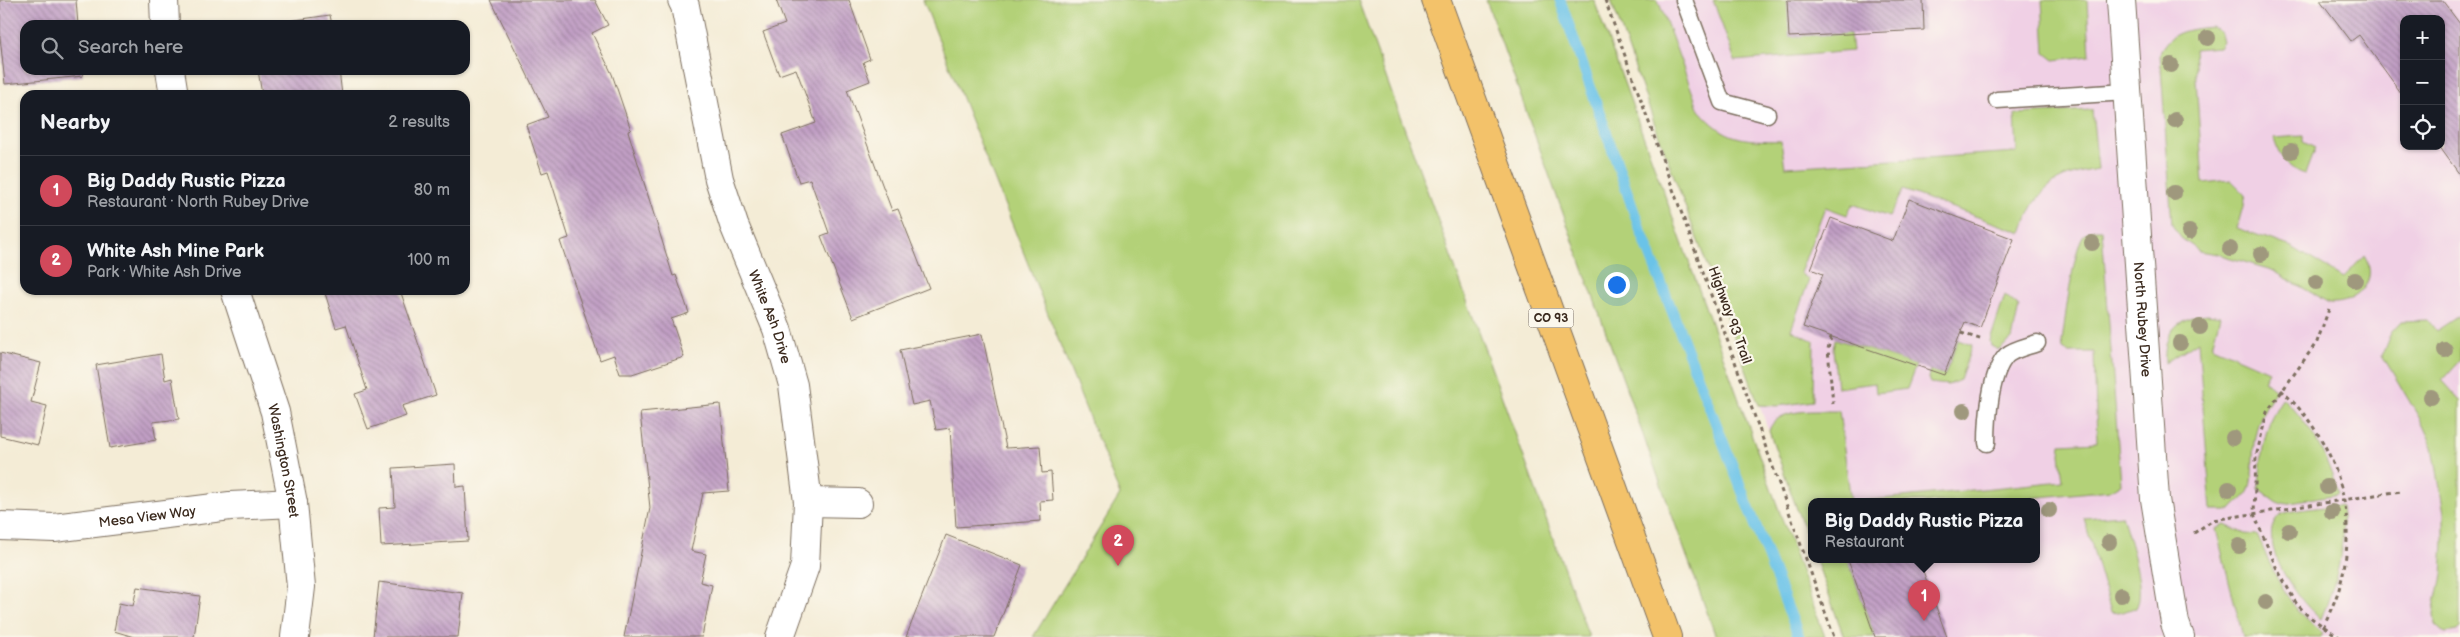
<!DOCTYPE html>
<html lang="en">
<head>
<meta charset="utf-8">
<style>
  :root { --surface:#171b24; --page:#20242c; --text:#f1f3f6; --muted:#9ea1a6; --line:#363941; --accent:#d1495b }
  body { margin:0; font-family:"Balsamiq Sans",sans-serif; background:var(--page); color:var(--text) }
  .controls { position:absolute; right:15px; top:15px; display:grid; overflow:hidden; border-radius:10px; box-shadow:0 1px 4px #0004 }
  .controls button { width:45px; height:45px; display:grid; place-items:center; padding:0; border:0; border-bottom:1px solid var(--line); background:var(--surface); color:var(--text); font:25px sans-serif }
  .you { position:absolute; left:1616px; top:284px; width:18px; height:18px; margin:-12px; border:4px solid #fff; border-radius:50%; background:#1a73e8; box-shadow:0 0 0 8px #1a73e833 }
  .badge { display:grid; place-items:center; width:32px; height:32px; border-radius:50%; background:var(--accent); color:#fff; font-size:16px; font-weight:700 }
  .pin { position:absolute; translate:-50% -41px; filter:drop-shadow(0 1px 2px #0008) }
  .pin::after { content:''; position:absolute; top:26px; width:18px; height:15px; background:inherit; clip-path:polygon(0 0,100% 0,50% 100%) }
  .popup { position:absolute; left:1808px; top:498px; width:232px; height:65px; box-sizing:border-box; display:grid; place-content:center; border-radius:10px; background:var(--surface); filter:drop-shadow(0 1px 4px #0005); font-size:16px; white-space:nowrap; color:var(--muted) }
  .popup b { font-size:19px; color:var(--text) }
  .popup::after { content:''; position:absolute; left:50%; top:100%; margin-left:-10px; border:10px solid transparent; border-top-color:var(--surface) }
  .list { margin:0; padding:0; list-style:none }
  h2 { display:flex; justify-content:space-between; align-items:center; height:65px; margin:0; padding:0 20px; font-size:21px }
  h2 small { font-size:16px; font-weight:400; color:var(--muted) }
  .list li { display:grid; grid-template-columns:32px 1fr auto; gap:15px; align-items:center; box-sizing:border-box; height:70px; padding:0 20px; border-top:1px solid var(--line) }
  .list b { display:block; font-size:19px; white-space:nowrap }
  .list p { margin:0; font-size:16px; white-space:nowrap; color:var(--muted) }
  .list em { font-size:16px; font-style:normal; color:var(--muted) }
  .icon { flex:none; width:28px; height:28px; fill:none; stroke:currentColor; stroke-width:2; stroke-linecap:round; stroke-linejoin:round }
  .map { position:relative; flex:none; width:2460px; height:637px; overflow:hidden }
  .search { position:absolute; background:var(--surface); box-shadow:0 1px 4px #0004; left:20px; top:20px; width:450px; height:55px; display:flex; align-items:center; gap:12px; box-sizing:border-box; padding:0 18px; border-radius:15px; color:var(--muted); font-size:19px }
  .panel { position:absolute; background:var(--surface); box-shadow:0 1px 4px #0004; left:20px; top:90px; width:450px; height:205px; border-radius:15px }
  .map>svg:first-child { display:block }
  .built { fill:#f0d0e5; fill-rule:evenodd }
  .green { fill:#b3d178; stroke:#777e4b }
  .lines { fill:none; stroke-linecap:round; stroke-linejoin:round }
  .stream { stroke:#6bc3e8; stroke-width:11 }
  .building { fill:url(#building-back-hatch) }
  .lane-casing { stroke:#7c6e5e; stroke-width:19 }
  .street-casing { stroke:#7c6e5e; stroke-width:30 }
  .highway-casing { stroke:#7c6e5e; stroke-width:30 }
  .path { stroke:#7c6e5e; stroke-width:3; stroke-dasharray:4 4; stroke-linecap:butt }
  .lane { stroke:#fff; stroke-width:16 }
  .street { stroke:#fff; stroke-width:28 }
  .highway { stroke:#f3c26a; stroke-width:28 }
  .tree { fill:#9f987d }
  .labels { text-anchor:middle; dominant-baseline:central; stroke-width:4.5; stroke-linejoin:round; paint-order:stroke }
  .shield { fill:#fbf7ec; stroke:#75685c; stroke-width:1 }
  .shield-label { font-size:12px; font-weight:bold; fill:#3b2a1e }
  .street-label { font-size:14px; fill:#3b2a1e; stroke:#fbf7ec }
</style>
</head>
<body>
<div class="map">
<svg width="2460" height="637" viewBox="0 0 2460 637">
  <defs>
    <pattern id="building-back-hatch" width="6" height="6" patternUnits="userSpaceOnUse" patternTransform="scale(1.25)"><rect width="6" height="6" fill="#c19fc5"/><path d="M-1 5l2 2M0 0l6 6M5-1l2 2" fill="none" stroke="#9e829f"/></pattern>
  </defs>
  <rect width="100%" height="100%" fill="#fbf7ec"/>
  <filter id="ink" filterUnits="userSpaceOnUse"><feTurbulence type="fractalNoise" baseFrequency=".02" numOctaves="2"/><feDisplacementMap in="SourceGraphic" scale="10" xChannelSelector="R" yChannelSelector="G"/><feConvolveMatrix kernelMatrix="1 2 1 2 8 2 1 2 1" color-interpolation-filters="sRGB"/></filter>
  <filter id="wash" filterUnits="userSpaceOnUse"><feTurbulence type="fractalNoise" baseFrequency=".0096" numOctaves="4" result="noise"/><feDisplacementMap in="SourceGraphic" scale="20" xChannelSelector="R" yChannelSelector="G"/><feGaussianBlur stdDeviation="1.12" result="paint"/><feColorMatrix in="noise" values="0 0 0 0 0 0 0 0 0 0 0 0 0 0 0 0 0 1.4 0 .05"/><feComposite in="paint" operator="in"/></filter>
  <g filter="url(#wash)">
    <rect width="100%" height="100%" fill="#f4ecd6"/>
    <!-- built -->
    <path class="built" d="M 1613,0 L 2460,0 L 2460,637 L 1844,637 L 1816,560 L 2036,560 L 2036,502 L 1812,502 L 1811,548 ZM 2404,19 L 2441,19 L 2441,146 L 2404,146 Z"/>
    <!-- green -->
    <g class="green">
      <polygon points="923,0 1358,0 1589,637 1033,637 1120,495"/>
      <polygon points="1486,0 1594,0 1825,637 1716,637"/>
      <path d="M 1611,0 L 1658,0 L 1699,110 C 1726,141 1742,140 1781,141 L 1785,167 L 2017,152 L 2015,114 L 2092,110 L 2098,169 C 2054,176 2036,188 2022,233 L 1903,190 L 1889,217 L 1853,204 L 1847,215 L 1825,207 L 1800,273 L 1809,280 L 1791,330 L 1814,341 L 1813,401 L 1778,406 L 1759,405 L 1659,136 Z"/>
      <polygon points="1713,0 1787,0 1850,34 1852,51 1735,61"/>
      <polygon points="2042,0 2087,0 2090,56 2054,60 2045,53"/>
      <path d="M 2212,27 L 2220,32 L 2223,41 L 2219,47 L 2194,49 L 2203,183 L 2231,180 L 2246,195 L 2237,228 L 2292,247 L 2343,278 L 2364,256 C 2381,281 2355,305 2329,303 L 2272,270 L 2217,254 L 2199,251 L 2181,238 L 2172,225 L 2160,54 C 2167,31 2191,29 2212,27 Z"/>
      <path d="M 2303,136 L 2303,142 L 2315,148 L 2305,174 C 2289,171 2277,153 2274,138 Z"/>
      <path d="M 2092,230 L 2102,230 L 2121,484 L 2111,490 L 1990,502 L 1852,502 L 2063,481 L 2060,454 L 2061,444 L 2097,442 L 2094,352 L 2068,352 L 2063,349 L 2062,342 C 2065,320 2073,252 2083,236 C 2085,233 2088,231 2092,230 Z"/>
      <polygon points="2005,295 2019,307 2012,339 1999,350 1991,346 1990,341"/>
      <path d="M 2208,314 L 2220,316 L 2212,346 L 2269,371 L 2264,380 L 2276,390 C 2267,404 2258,419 2255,436 C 2252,451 2254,476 2249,490 C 2245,499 2237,502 2231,510 L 2211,510 L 2198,341 L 2165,363 C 2163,332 2177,317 2208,314 Z"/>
      <polygon points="2460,315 2460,360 2442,380 2460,400 2460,628 2457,631 2445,633 2435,624 2434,613 2442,575 2444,541 2444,512 2433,447 2420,419 2382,355 2391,332 2401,321 2428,320 2436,331"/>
      <polygon points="1835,339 1916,365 1907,389 1876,393 1875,383 1837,388 1833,349"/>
      <polygon points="1958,340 1972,345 1960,380 1948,385 1930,383 1928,378 1930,370 1945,375"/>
      <path d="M 2283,398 C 2312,426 2327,456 2338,494 L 2279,504 L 2259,489 C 2261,456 2263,425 2283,398 Z"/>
      <path d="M 1839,411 L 1851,502 L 1812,502 L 1811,548 L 1769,431 C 1776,406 1818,412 1839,411 Z"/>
      <path d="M 2341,505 C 2346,550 2337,579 2321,619 C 2300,604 2252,538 2280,515 C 2286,510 2330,507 2341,505 Z"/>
      <path d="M 2122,515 C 2128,536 2147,589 2136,608 L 2118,613 L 2111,612 L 2084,518 Z"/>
      <path d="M 2225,525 L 2245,534 L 2257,535 C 2275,574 2286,607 2323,633 L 2321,637 L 2243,637 L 2216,529 Z"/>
      <polygon points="1816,560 1848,560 1875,637 1844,637"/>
    </g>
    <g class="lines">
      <!-- stream -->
      <polyline class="stream" points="1560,0 1639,226 1799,637"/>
    </g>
    <g id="blocks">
      <!-- building -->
      <g class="building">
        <polygon points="0,0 76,0 78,25 25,25 25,70 82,70 83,76 5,84 0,37"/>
        <polygon points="491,0 595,0 608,25 592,33 612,74 631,130 628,131 673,276 676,275 689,313 671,319 684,357 632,374 620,374 614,355 600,360 560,241 569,238 548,171 542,173 526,125 548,117"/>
        <polygon points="776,0 849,0 870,59 863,62 870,81 847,90 892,211 898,209 929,288 853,318 821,236 829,233 810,179 799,182 782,135 816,123 796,69 779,75 763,32 785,24"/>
        <polygon points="1787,0 1923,0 1924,30 1789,37"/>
        <polygon points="2320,0 2442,0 2460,24 2460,175 2439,146 2441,146 2441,19 2404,19 2404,97 2359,35 2351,41"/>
        <polygon points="330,15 332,25 260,25"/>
        <polygon points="258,70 339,70 342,95 262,95"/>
        <polygon points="1909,199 2014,239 1980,328 1965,322 1944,375 1803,327 1823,274 1811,269 1831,218 1893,241"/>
        <polygon points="324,290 400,290 436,395 402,406 406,416 368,429 355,394 367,390 346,325 336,328"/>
        <polygon points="982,334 1006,448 1040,446 1042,473 1051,472 1053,500 1040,501 1041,521 956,527 950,428 936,430 930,401 912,405 900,350"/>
        <polygon points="0,353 41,363 31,402 47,406 38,445 0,436"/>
        <polygon points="161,354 165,380 172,378 179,419 153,422 156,440 110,448 96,365"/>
        <polygon points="720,404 729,491 703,493 691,551 706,554 700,582 712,585 702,637 624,637 650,508 640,412"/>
        <polygon points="455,464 456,487 465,486 468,541 381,546 379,508 395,507 393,468"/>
        <polygon points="946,535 1022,565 994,637 906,637"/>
        <polygon points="1848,560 1919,560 1947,637 1875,637"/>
        <polygon points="379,582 463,593 458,637 373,637"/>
        <polygon points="137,587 200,596 194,637 134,637 114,631 119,603 133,606"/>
      </g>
    </g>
  </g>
  <g filter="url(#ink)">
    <use href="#blocks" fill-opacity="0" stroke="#7c6e5e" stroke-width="1"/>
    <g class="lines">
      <defs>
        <g id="lane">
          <polyline points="1684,0 1722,102 1767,114"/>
          <polyline points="1997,100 2127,92"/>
          <path d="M 1987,443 C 1987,420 1990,372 2007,355 C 2014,349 2029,346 2037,343"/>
        </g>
        <g id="street">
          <polyline points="164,0 165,25"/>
          <path id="s1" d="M 682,0 L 685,6 L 719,179 L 734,225 L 777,329 L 793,385 L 808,502 L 805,566 L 780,637"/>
          <path id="s2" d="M 2121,0 L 2155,499 L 2175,623 L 2180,637"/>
          <polyline points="170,70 174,95"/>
          <path id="s3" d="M 235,290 L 275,412 L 293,503 L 301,587 L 295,637"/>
          <polyline points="808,502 858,503"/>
          <path id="s4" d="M 0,526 L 54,528 L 230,506 L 293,503"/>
        </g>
        <polyline id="highway" points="1436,0 1667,637"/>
      </defs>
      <!-- lane casing -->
      <use href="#lane" class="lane-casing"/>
      <!-- street casing -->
      <use href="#street" class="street-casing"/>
      <!-- highway casing -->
      <use href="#highway" class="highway-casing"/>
      <!-- path -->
      <g class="path">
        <polyline points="1605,0 1834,637"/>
        <polyline points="2329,309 2317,342 2267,412 2256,457 2254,514 2276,567 2296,603 2307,615 2339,637"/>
        <polyline points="1961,333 1983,340"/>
        <polyline points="1831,337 1828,349 1833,404"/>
        <path d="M 2281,390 C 2337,441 2361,515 2339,589 C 2335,602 2328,615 2323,628"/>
        <polyline points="2194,533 2213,520 2401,491"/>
      </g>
      <!-- lane -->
      <use href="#lane" class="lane"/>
      <!-- street -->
      <use href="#street" class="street"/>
      <!-- highway -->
      <use href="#highway" class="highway"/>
    </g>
    <!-- trees -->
    <g class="tree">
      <circle cx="2208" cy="38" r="8"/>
      <circle cx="2171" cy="65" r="8"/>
      <circle cx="2175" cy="120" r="8"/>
      <circle cx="2291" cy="151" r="8"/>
      <circle cx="2174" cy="193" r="8"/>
      <circle cx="2189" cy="232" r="8"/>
      <circle cx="2092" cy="243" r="8"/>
      <circle cx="2230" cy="249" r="8"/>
      <circle cx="2261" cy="254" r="8"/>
      <circle cx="2355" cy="280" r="8"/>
      <circle cx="2316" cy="282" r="8"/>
      <circle cx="2200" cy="327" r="8"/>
      <circle cx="2180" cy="343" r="8"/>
      <circle cx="2445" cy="350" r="8"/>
      <circle cx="2431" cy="397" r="8"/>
      <circle cx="1964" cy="411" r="8"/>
      <circle cx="2233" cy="438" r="8"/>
      <circle cx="2327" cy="487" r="8"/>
      <circle cx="2229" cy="489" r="8"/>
      <circle cx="2049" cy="510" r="8"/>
      <circle cx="2332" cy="512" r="8"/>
      <circle cx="2289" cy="531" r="8"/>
      <circle cx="2109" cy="542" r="8"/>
      <circle cx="2239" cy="546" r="8"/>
      <circle cx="2121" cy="595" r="8"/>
      <circle cx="2266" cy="602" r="8"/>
    </g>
  </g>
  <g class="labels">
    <!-- shield labels -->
    <rect class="shield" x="1528.5" y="308.5" width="45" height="19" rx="4"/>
    <g class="shield-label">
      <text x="1551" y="318">CO 93</text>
    </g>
    <!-- street labels -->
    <g class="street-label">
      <text transform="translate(1730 315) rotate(70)">Highway 93 Trail</text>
      <text stroke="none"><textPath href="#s1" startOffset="330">White Ash Drive</textPath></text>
      <text stroke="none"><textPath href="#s2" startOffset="320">North Rubey Drive</textPath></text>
      <text stroke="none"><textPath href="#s3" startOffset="178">Washington Street</textPath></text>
      <text stroke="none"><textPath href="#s4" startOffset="148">Mesa View Way</textPath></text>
    </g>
  </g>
</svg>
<div class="controls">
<button>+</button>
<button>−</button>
<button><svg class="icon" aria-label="locate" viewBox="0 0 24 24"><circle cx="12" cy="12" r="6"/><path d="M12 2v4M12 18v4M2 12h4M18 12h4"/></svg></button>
</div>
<div class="you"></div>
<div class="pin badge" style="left:1924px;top:621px">1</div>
<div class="popup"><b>Big Daddy Rustic Pizza</b>Restaurant</div>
<div class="pin badge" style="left:1118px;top:566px">2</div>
<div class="search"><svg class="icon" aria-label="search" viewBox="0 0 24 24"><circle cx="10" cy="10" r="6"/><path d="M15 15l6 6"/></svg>Search here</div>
<section class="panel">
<h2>Nearby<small>2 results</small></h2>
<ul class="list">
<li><span class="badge">1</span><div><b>Big Daddy Rustic Pizza</b><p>Restaurant · North Rubey Drive</p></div><em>80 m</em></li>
<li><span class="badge">2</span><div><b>White Ash Mine Park</b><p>Park · White Ash Drive</p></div><em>100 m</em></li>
</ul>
</section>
</div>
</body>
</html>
